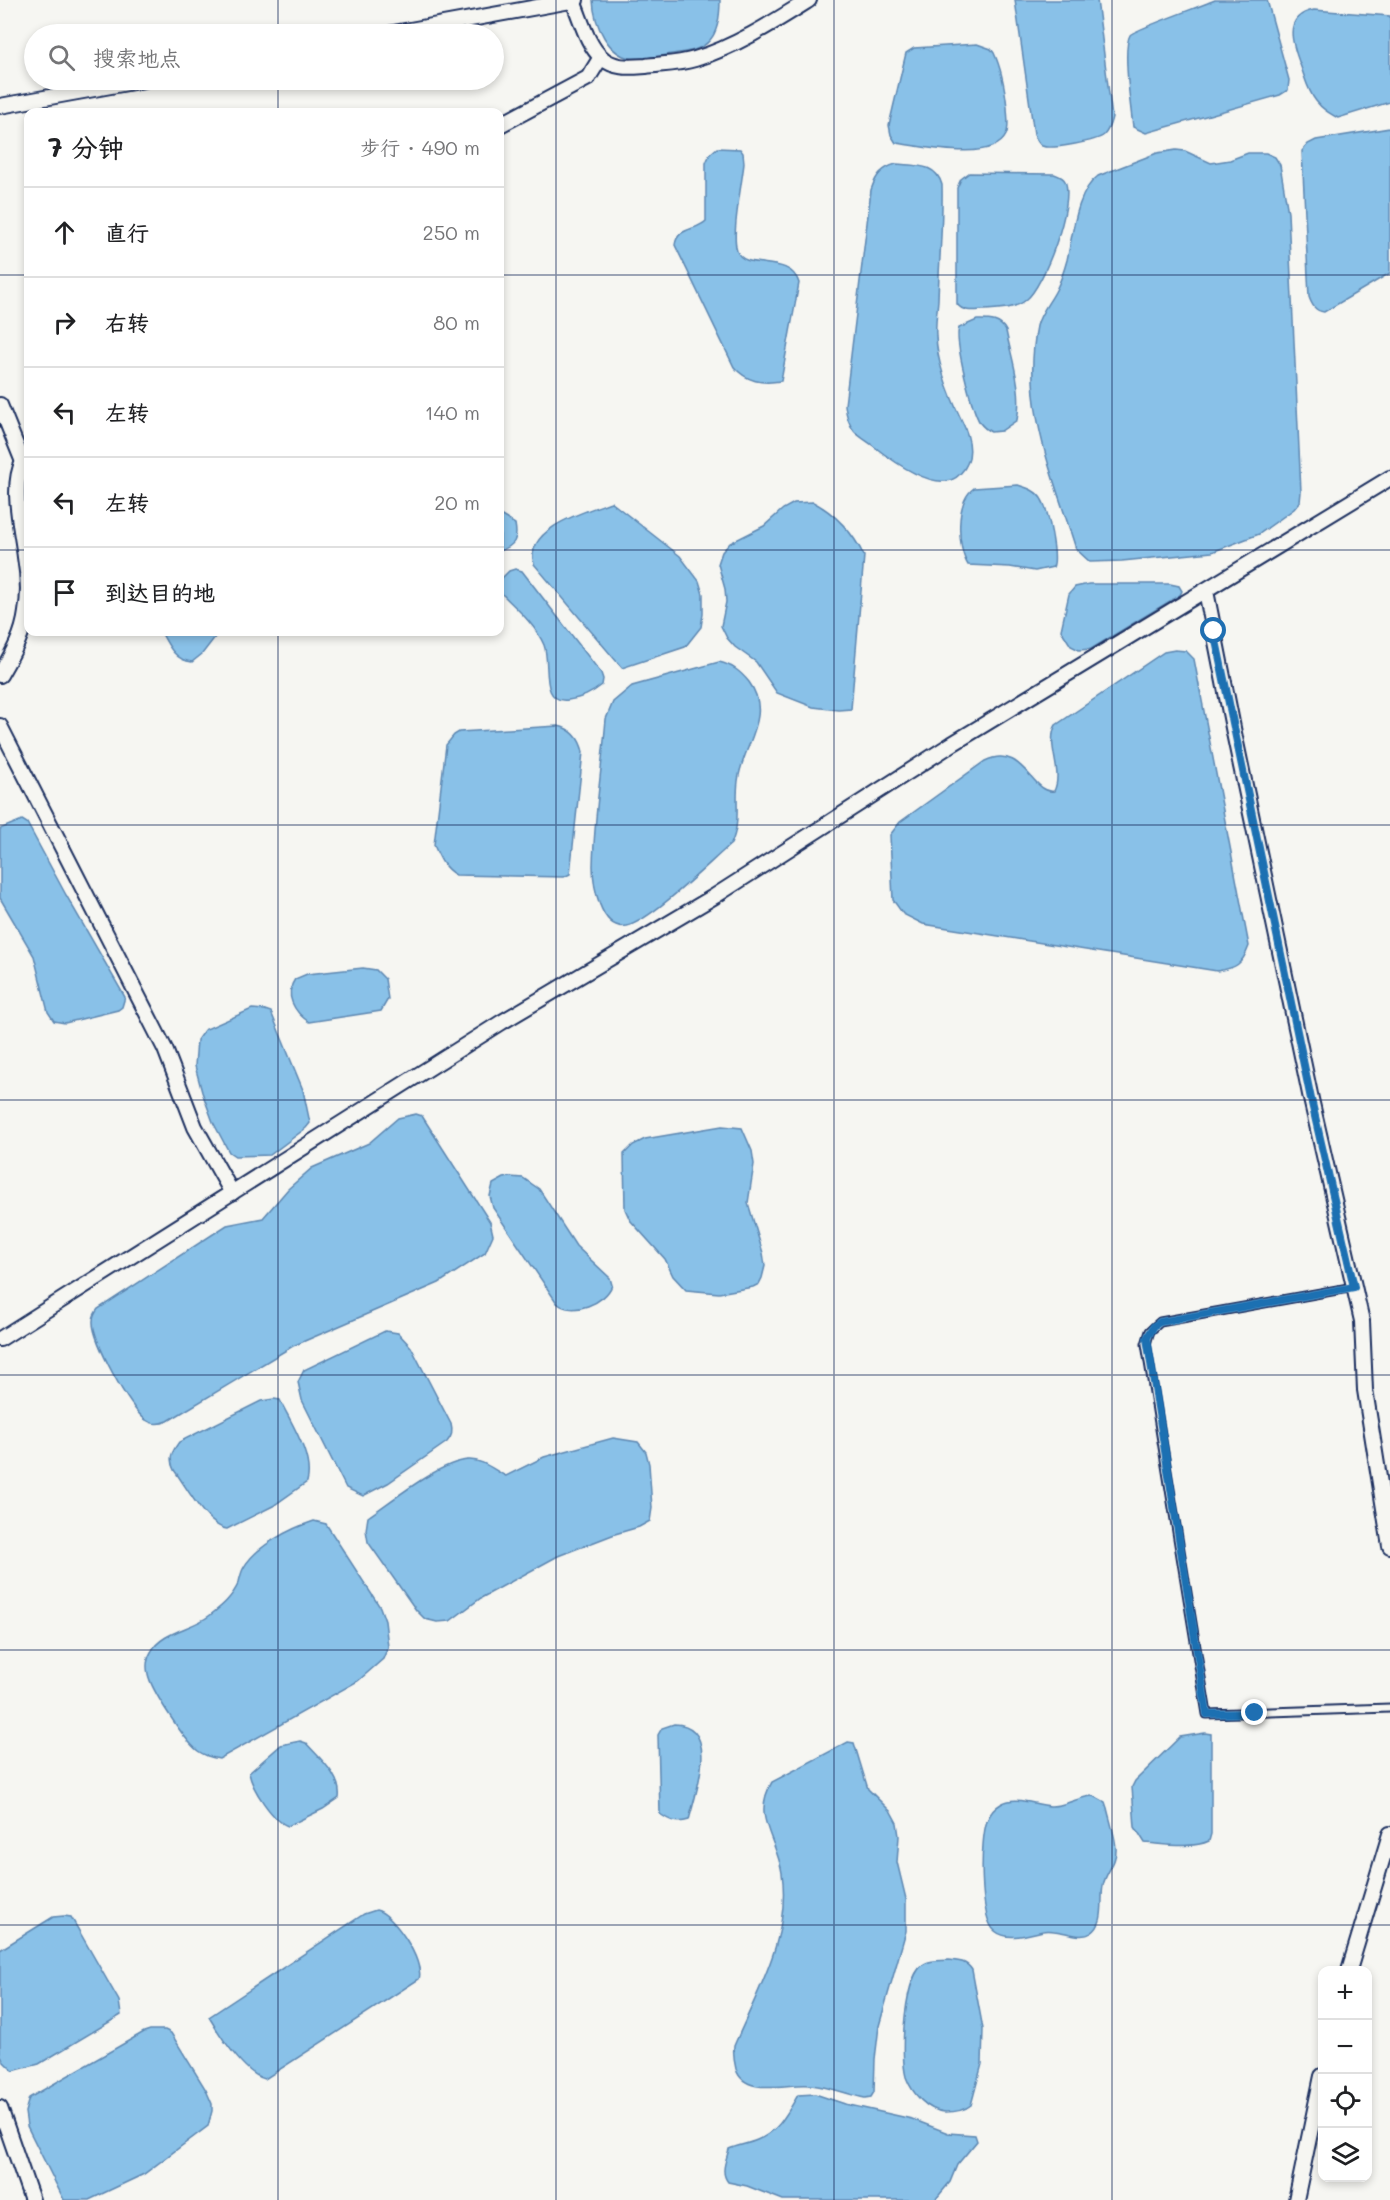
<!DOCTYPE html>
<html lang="zh">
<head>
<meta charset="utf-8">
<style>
  :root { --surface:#fff; --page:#f6f6f6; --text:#202124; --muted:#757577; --line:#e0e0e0 }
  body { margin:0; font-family:Mali,"LXGW WenKai TC",sans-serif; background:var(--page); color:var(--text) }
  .controls { position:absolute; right:18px; bottom:18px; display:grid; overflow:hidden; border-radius:12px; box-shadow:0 3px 9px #0003 }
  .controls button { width:54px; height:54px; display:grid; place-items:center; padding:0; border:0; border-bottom:2px solid var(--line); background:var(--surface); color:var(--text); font:30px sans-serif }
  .stop { position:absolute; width:18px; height:18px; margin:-14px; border:4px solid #1f6fb2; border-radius:50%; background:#fff }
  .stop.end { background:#1f6fb2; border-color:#fff; box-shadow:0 2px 6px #0008 }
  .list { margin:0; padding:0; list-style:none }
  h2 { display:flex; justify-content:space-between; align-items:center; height:78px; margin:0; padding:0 24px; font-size:26px }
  h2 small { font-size:20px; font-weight:400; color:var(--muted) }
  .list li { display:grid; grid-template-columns:39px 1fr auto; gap:18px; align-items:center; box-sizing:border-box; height:90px; padding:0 24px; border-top:2px solid var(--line) }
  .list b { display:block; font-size:22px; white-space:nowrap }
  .list em { font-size:20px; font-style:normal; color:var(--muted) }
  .icon { flex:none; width:33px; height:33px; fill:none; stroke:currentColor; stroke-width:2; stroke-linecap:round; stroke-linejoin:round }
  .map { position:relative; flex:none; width:1390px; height:2200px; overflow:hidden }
  .search { position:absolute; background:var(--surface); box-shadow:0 3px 9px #0003; left:24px; top:24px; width:480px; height:66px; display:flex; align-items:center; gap:15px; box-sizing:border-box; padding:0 21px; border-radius:33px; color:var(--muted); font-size:22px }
  .panel { position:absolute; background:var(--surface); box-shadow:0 3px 9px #0003; left:24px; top:108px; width:480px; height:528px; border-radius:12px }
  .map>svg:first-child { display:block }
  .water { fill:#89c1e8; stroke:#5d87b1; stroke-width:1.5 }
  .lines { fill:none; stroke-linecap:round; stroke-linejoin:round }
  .lane-casing { stroke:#1b2f5e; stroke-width:11 }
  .street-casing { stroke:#1b2f5e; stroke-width:18 }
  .lane { stroke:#f6f6f2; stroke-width:7 }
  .street { stroke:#f6f6f2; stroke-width:14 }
  .route { stroke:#1f6fb2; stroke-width:8 }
  .grid { fill:none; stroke:#1b2f5e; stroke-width:1.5; stroke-opacity:0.55 }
</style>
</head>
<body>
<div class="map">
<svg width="1390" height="2200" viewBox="0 0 1390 2200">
  <rect width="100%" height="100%" fill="#f6f6f2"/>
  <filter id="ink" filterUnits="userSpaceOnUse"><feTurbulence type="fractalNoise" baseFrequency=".0167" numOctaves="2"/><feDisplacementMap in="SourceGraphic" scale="12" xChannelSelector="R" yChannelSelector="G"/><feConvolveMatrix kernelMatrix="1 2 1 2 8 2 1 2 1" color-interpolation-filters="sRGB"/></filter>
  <g filter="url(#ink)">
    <!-- water -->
    <g class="water">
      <path d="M 593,0 L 720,0 C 720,13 719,30 710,40 C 701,51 685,52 672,54 C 660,56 647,60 635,59 C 608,57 594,24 593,0 Z"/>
      <path d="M 1015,0 L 1097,0 L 1112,117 C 1110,124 1109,130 1104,135 C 1097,141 1051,150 1042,146 C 1038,144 1036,139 1034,134 Z"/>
      <path d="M 1215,0 L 1267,0 L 1289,80 L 1288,90 L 1280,95 L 1146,133 L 1133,127 C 1131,108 1122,49 1130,35 C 1133,30 1204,5 1215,0 Z"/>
      <path d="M 1314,10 L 1390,16 L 1390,102 L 1338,118 C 1329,113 1322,109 1316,101 C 1308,91 1305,78 1301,67 C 1293,46 1281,16 1314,10 Z"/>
      <path d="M 977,44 L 991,49 L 994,53 C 1002,70 1005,89 1007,107 C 1007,116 1010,127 1006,135 C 993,163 921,146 896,143 L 891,135 L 889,125 L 906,53 L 914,48 Z"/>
      <path d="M 1390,128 L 1390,273 L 1324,312 C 1315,311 1312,305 1309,297 L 1302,151 L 1308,144 L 1316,140 Z"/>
      <path d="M 717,148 L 740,149 L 743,153 L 744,163 C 742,184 731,233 737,251 C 744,272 790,253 799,283 L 781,381 C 762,384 747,382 734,367 L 675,245 C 677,227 696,231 706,221 L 706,163 L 710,154 Z"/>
      <path d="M 1176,150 L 1185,151 L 1211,163 L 1230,160 L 1248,153 L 1266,153 L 1275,157 L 1280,165 L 1288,213 L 1301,492 L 1300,502 L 1294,509 L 1259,534 L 1212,552 L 1122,561 L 1090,562 L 1076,549 C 1053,475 1021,406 1037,326 C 1040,313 1050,302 1056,290 C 1061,280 1064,271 1067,260 C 1073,234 1076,192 1098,176 L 1157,153 Z"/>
      <path d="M 896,164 C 916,166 936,163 942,185 C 943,223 939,262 938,300 C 937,312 935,324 936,336 C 937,365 949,394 961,419 C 970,437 976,458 960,474 C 939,497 890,459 872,445 C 866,440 858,436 854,431 C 848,423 846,414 845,405 L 871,190 C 876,175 882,168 896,164 Z"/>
      <path d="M 969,173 L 1054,174 C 1059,176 1063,177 1065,181 C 1075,203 1044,286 1026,300 C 1014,310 997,309 982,310 C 972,311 963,312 957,304 L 957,188 L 961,179 Z"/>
      <path d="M 977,320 C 988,320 1000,319 1006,331 C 1012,360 1023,390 1017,420 L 1001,431 L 991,432 C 987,430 983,427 980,423 C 972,410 954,341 959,328 Z"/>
      <path d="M 1018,485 C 1028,488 1037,491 1042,500 C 1048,510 1058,557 1053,567 L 1035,571 L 1010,567 L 968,565 C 957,547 955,502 974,488 Z"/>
      <path d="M 611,502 L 680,556 L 699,581 L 703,594 L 703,614 L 701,627 L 685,647 L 622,668 L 534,564 C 524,528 587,511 611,502 Z"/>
      <path d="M 813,502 C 835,513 854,534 864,556 L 851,709 L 838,710 L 813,707 L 777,693 L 756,662 L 735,647 L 727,638 L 721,626 L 726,602 L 725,589 L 718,564 L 722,552 L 730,543 L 764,526 L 783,509 L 794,503 Z"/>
      <path d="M 500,515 L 515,524 C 518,540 515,545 500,551 Z"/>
      <path d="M 515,569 L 522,571 L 601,673 L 603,679 L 602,685 C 591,694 582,698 568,700 C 539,704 551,663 544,645 C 535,624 516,608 500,592 L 500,580 L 509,571 Z"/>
      <polygon points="1170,584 1179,586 1182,591 1180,595 1091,649 1079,650 1071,646 1061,630 1069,594 1075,587 1089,584"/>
      <path d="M 161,632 L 219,632 L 202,654 L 192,662 C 175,661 168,645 161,632 Z"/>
      <path d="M 1175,650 L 1186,651 L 1194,659 L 1249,946 C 1242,965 1236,968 1217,971 L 923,924 L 903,914 L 893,900 L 890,835 L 900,822 L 985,761 C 1023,742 1032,795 1054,791 C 1064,771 1045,744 1056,725 L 1164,652 Z"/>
      <path d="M 719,662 C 732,665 740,671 749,682 C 774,716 742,746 738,781 C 735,804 741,823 731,844 C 709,863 652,920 627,926 C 600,931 593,884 593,866 C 594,819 602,767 606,719 L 613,702 L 632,686 Z"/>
      <path d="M 558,726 C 572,729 580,739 583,752 L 570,874 L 564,877 L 456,875 C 444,869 439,857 434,845 L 446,745 L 454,735 L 459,732 Z"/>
      <polygon points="22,820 27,823 66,895 125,997 122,1007 118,1010 65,1023 54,1021 48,1012 34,956 0,898 0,829"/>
      <path d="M 363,968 L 376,970 L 385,979 L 388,999 L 381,1011 L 309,1022 C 294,1012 284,995 295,979 L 307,974 Z"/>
      <polygon points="252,1009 265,1010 271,1012 303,1090 310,1123 306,1128 270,1155 235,1156 229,1152 213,1122 202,1092 195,1066 197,1040 204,1030"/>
      <path d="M 416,1114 L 422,1116 L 490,1222 L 493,1235 L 485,1253 L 439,1283 L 293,1346 L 168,1421 C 161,1424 153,1425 146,1420 C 130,1410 92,1340 93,1321 C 93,1316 95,1313 98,1309 L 227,1225 L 263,1218 L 288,1189 L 312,1168 L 369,1143 L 398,1118 Z"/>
      <polygon points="722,1126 742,1128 752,1151 754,1164 748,1203 763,1253 765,1266 762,1278 759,1284 753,1287 719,1293 686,1290 673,1276 665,1259 630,1220 625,1209 624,1154 633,1145 645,1139"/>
      <path d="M 510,1177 L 523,1178 L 539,1189 L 576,1246 L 610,1278 L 612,1285 C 606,1303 572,1317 557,1303 L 493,1208 L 490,1196 L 493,1184 L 504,1178 Z"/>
      <path d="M 385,1331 L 398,1333 L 411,1347 L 451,1424 C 453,1432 452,1436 447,1442 L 388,1483 L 363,1496 L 346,1488 L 302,1400 L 298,1382 L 304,1370 Z"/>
      <path d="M 274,1399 L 280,1400 C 291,1423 314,1457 307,1482 L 273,1506 L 227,1529 C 207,1527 186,1486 174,1470 C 168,1458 172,1452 179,1442 L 261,1401 Z"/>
      <path d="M 613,1438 L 638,1442 L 646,1452 L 649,1464 L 652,1508 L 650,1521 L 639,1527 L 615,1534 L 558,1556 L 481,1598 L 450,1621 L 437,1622 L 425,1619 L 416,1610 L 368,1542 L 366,1530 L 368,1517 C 392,1501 439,1462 468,1460 C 482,1459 494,1470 506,1476 L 544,1457 Z"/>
      <path d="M 314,1521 L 326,1524 L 380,1607 L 385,1621 L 388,1647 L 383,1659 L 358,1681 L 219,1759 C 210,1757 205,1756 198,1751 C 185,1741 151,1690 148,1674 C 146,1667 147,1658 151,1652 C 161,1632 192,1629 209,1616 C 222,1606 232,1598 239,1582 C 240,1578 241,1573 243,1569 C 254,1547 291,1528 314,1521 Z"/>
      <path d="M 674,1724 C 721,1725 696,1792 689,1820 C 677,1824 670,1821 660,1814 L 658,1735 L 662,1728 Z"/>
      <path d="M 1205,1733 L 1211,1734 L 1211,1834 L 1209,1841 C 1193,1849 1162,1844 1145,1843 L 1135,1827 L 1132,1787 L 1135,1781 L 1180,1737 Z"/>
      <path d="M 300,1741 L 306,1743 C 319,1758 342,1776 339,1798 L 323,1809 L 288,1826 C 273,1821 252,1789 249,1773 L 281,1745 Z"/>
      <path d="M 848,1742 L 854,1743 L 868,1789 L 891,1812 L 897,1823 L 899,1836 L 897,1862 L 906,1899 L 906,1931 L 879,2026 L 875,2059 L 874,2092 L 871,2097 L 865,2098 C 847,2094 830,2087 811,2085 C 788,2082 745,2098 736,2069 C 734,2061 733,2054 734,2046 C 758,1990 791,1936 782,1873 C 777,1838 751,1817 772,1782 Z"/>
      <path d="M 1094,1796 L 1105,1802 L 1107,1808 C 1110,1821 1115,1835 1116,1848 C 1117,1864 1105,1872 1103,1886 C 1100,1900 1106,1924 1091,1933 C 1079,1941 1058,1927 1043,1931 C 1029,1934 1008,1942 995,1931 C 979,1918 980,1840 987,1821 C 990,1813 994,1808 1001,1804 C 1015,1795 1035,1805 1050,1806 C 1066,1807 1078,1796 1094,1796 Z"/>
      <path d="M 376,1910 C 393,1913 425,1962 419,1979 L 265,2079 C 245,2075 219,2034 209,2017 L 364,1914 Z"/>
      <polygon points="64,1916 71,1917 119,2001 121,2015 39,2064 13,2071 3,2061 0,2053 0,1950 53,1917"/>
      <path d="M 949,1960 C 959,1961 966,1961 972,1970 L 983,2029 L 982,2064 L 971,2105 C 964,2111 955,2112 945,2112 C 927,2111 912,2093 906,2077 C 900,2056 903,1972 926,1963 C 933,1960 943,1961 949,1960 Z"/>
      <polygon points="150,2030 165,2030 171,2033 206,2090 212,2104 212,2111 208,2126 144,2174 89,2200 64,2200 27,2126 25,2112 29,2098 144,2032"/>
      <path d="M 815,2094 L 845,2104 L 912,2119 L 948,2133 L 975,2135 L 977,2141 L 957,2165 L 950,2182 L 935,2200 L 783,2200 L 747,2186 L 728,2182 C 720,2172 726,2161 729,2149 C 738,2145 748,2144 757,2140 C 778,2132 787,2114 798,2095 Z"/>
    </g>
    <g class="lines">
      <defs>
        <polyline id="lane" points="1354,1287 1160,1322 1150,1331 1146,1344 1207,1714 1390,1708"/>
        <g id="street">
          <path d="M 573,1 C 581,19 587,45 602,58 C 615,69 630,67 646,66 C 662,64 679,64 695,59 C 735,47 774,22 809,0"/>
          <polyline points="388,34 576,0"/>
          <polyline points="0,106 144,80"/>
          <polyline points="500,125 588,78 601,57"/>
          <polyline points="0,405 23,462"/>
          <polyline points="1206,591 1234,733 1311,1099 1362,1321 1365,1390 1390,1546"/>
          <path d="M 0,675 C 12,654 23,636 26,612 C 29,595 28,574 25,557 C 22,530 10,487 23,462 L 28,461"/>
          <polyline points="0,726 165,1049 195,1127 232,1193"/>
          <polyline points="0,1339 502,1022 715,896 952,744 1390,478"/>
          <polyline points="1349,1970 1390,1834"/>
          <polyline points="0,2108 32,2200"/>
          <polyline points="1296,2200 1322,2076"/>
        </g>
      </defs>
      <!-- lane casing -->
      <use href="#lane" class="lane-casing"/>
      <!-- street casing -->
      <use href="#street" class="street-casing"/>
      <!-- lane -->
      <use href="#lane" class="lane"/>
      <!-- street -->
      <use href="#street" class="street"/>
    </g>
  </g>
  <g class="lines" filter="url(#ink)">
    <!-- route -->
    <polyline class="route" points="1214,631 1311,1099 1354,1287 1160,1322 1154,1326 1147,1338 1207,1714 1255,1713"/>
  </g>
  <!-- grid -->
  <path class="grid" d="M 278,0 L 278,34M 556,0 L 556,2200M 834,0 L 834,2200M 1112,0 L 1112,2200M 278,80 L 278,112M 0,275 L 28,275M 500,275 L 1390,275M 0,550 L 28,550M 500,550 L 1390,550M 278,632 L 278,2200M 0,825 L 1390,825M 0,1100 L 1390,1100M 0,1375 L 1390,1375M 0,1650 L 1390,1650M 0,1925 L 1390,1925"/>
</svg>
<div class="controls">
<button>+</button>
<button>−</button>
<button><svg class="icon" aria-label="locate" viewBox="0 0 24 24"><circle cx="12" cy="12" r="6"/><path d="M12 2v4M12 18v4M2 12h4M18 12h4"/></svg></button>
<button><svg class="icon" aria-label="layers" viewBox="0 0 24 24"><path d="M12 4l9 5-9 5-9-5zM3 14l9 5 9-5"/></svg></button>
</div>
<div class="stop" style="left:1214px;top:631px"></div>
<div class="stop end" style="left:1255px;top:1713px"></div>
<div class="search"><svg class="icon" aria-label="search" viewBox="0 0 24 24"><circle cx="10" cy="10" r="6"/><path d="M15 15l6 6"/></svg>搜索地点</div>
<section class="panel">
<h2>7 分钟<small>步行 · 490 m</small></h2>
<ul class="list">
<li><svg class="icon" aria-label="ahead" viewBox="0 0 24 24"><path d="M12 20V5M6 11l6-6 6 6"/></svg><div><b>直行</b></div><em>250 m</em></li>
<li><svg class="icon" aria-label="right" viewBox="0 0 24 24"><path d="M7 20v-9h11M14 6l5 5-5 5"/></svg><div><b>右转</b></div><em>80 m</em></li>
<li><svg class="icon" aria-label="left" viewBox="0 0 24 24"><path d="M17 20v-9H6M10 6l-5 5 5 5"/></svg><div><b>左转</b></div><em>140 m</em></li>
<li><svg class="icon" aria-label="left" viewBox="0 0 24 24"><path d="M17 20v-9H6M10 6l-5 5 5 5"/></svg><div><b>左转</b></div><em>20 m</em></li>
<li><svg class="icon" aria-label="arrive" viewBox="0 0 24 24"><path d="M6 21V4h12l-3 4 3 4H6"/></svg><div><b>到达目的地</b></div></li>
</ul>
</section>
</div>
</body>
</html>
